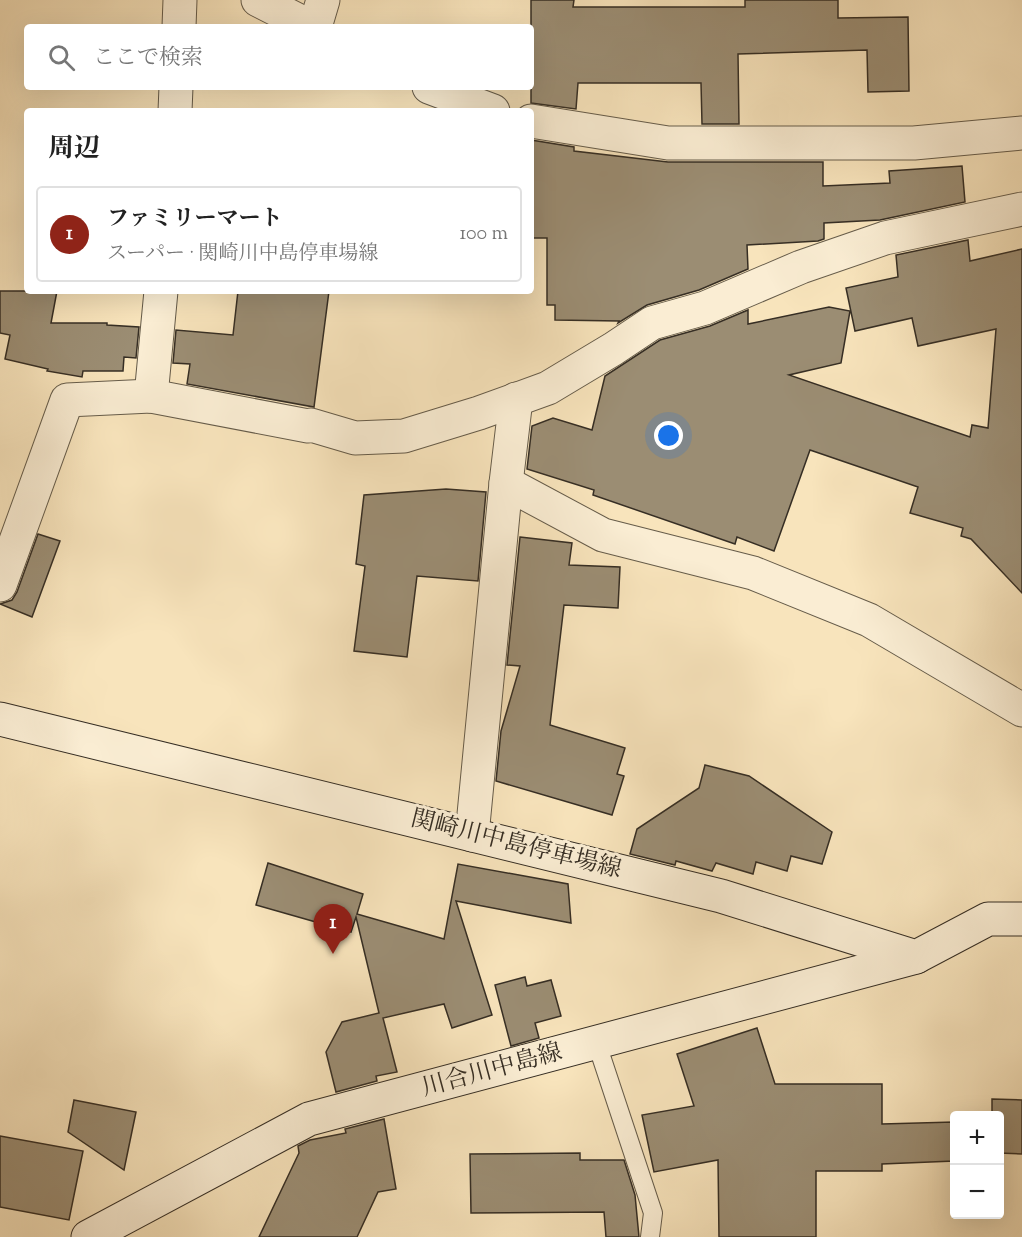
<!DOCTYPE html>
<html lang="ja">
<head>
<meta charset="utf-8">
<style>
  :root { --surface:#fff; --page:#f2f2f2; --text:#222; --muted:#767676; --line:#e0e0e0; --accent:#8f2418 }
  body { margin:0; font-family:"Sorts Mill Goudy","Noto Serif JP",serif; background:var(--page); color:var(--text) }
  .controls { position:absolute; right:18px; bottom:18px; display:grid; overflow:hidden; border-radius:6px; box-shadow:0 6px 24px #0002 }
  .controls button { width:54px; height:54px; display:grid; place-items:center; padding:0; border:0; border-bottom:2px solid var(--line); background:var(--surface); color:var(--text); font:30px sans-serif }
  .you { position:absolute; left:669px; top:436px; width:21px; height:21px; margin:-15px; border:4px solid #fff; border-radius:50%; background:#1a73e8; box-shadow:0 0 0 9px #1a73e833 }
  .badge { display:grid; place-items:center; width:39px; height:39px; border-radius:50%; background:var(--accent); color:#fff; font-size:20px; font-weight:700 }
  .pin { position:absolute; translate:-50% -50px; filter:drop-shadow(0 2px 3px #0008) }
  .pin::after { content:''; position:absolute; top:32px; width:21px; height:18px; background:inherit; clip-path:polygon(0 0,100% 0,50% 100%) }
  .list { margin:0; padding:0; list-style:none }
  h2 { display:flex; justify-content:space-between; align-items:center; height:78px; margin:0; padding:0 24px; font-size:26px }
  h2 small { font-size:20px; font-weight:400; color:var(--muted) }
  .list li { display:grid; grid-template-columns:39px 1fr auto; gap:18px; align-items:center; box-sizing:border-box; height:96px; margin:0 12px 12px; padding:0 12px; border:2px solid var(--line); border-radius:6px }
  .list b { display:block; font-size:22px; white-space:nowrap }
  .list p { margin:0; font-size:20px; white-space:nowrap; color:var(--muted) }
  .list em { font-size:20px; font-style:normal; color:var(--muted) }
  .icon { flex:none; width:33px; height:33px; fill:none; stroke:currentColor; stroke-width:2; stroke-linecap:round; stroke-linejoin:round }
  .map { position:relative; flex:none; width:1022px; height:1237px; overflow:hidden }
  .search { position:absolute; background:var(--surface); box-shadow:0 6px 24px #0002; left:24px; top:24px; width:510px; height:66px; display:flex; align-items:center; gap:15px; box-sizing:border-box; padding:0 21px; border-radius:6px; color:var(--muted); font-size:22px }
  .panel { position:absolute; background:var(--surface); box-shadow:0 6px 24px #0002; left:24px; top:108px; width:510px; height:186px; border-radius:6px }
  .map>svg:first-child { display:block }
  .building { fill:#9b8d73; stroke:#362e24; stroke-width:1.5 }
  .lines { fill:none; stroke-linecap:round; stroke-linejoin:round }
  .service-casing { stroke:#665c4a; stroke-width:20 }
  .minor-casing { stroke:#665c4a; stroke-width:35 }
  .secondary-casing { stroke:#362e24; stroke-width:35 }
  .service { stroke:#faedd3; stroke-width:18 }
  .minor { stroke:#faedd3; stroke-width:33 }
  .secondary { stroke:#faedd3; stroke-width:33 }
  .labels { text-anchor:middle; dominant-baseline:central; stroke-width:6; stroke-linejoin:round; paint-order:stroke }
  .street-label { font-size:24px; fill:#362e24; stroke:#faedd3 }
</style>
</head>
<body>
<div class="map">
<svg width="1022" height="1237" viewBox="0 0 1022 1237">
  <rect width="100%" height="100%" fill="#f8e4bc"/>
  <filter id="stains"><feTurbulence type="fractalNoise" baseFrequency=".00333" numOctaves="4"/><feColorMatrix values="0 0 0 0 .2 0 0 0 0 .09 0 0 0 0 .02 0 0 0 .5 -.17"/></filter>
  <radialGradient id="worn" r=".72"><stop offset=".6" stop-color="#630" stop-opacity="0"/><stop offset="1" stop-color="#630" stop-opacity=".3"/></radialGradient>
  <!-- building -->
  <g class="building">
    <polygon points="531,0 574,0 573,7 745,7 745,0 838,0 838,18 908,17 909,91 868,92 867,50 738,54 739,124 702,124 701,83 578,83 576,109 531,103"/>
    <polygon points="531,140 574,147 574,151 668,162 823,162 823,186 890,183 889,171 962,166 965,202 880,220 824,223 824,239 818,241 747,245 748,269 699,290 647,305 618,323 619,321 555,320 555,305 547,305 547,238 531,238"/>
    <polygon points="968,240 970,261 1022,249 1022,593 971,539 961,536 963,528 910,513 918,487 810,450 774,551 737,537 735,544 593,495 594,490 527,469 532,426 553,418 592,430 605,376 660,340 710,326 748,310 748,324 829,307 850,311 841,363 789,375 970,437 972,425 988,428 996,329 918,346 912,318 855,331 846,288 898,277 896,255"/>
    <polygon points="0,291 57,291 51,323 107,323 107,325 139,327 136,358 124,357 123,371 83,371 82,377 47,371 48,369 5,359 10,335 0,333"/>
    <polygon points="238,291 329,291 314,407 187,384 190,364 173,363 176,330 233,335"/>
    <polygon points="446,489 486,492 478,581 417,576 407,657 354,651 365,566 356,564 364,495"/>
    <polygon points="38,534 60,541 32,617 0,604 12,600 17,592"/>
    <polygon points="520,537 572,543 569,565 620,567 618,608 564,605 550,725 625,748 617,774 624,776 612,815 496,781 501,731 520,666 507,665"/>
    <polygon points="705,765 749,776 832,832 822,864 791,856 787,871 756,862 753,874 716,863 712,871 676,861 675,865 630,854 637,829 699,788"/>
    <polygon points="268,863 363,894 357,914 444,939 458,864 568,884 571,923 456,901 492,1015 452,1028 444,1004 383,1018 397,1072 376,1076 377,1081 336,1092 326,1052 342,1022 379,1013 356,917 351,932 256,905"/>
    <polygon points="525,977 527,986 551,980 561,1016 535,1023 539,1038 511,1046 495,985"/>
    <polygon points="757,1028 775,1084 882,1084 882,1124 954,1122 954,1161 882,1164 882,1171 816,1171 816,1237 719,1237 718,1160 654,1172 642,1115 694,1106 677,1054"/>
    <polygon points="992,1099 1022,1100 1022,1154 999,1153 999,1116 992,1116"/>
    <polygon points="74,1100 136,1112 124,1170 68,1132"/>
    <polygon points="384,1119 396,1189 378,1192 357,1237 259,1237 299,1153 298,1146 310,1140 346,1133 345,1129"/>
    <polygon points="0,1136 83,1151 69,1220 0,1207"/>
    <polygon points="580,1153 580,1160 624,1160 635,1195 639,1237 606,1237 604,1212 471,1213 470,1154"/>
  </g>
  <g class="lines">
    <defs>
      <polyline id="service" points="597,1044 653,1213 650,1237"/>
      <g id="minor">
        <polyline points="258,0 311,27"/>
        <polyline points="179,27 180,0"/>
        <polyline points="315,27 323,0"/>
        <polyline points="429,87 493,111"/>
        <polyline points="175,111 176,87"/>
        <polyline points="531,121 668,143 914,143 1022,133"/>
        <polyline points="151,396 161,291"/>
        <polyline points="506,483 603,535 753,573 869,620 1022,710"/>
        <polyline points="0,585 67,400 151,396 308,426 311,425 355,438 404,436 479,413 548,388 613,349 652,323 705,308 801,267 885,238 1022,209"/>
        <polyline points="472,835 506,483 516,399"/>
      </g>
      <g id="secondary">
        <polyline points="0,719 721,896 916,957 988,919 1022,919"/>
        <polyline points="88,1237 309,1119 916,957"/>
      </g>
    </defs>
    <!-- service casing -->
    <use href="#service" class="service-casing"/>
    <!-- minor casing -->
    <use href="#minor" class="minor-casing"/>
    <!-- secondary casing -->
    <use href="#secondary" class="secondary-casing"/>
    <!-- service -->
    <use href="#service" class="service"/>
    <!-- minor -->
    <use href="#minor" class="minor"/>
    <!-- secondary -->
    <use href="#secondary" class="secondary"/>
  </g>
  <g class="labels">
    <!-- street labels -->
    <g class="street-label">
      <text transform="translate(516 845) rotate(14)">関崎川中島停車場線</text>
      <text transform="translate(492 1071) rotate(-15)">川合川中島線</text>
    </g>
  </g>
  <rect width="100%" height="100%" filter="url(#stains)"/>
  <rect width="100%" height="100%" fill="url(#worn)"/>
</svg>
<div class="controls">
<button>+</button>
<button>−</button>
</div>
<div class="you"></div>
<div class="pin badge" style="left:333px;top:954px">1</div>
<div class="search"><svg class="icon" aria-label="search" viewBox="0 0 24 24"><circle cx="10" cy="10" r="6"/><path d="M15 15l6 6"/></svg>ここで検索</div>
<section class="panel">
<h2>周辺<small></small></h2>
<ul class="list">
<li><span class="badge">1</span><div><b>ファミリーマート</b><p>スーパー · 関崎川中島停車場線</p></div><em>100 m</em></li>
</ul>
</section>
</div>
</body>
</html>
